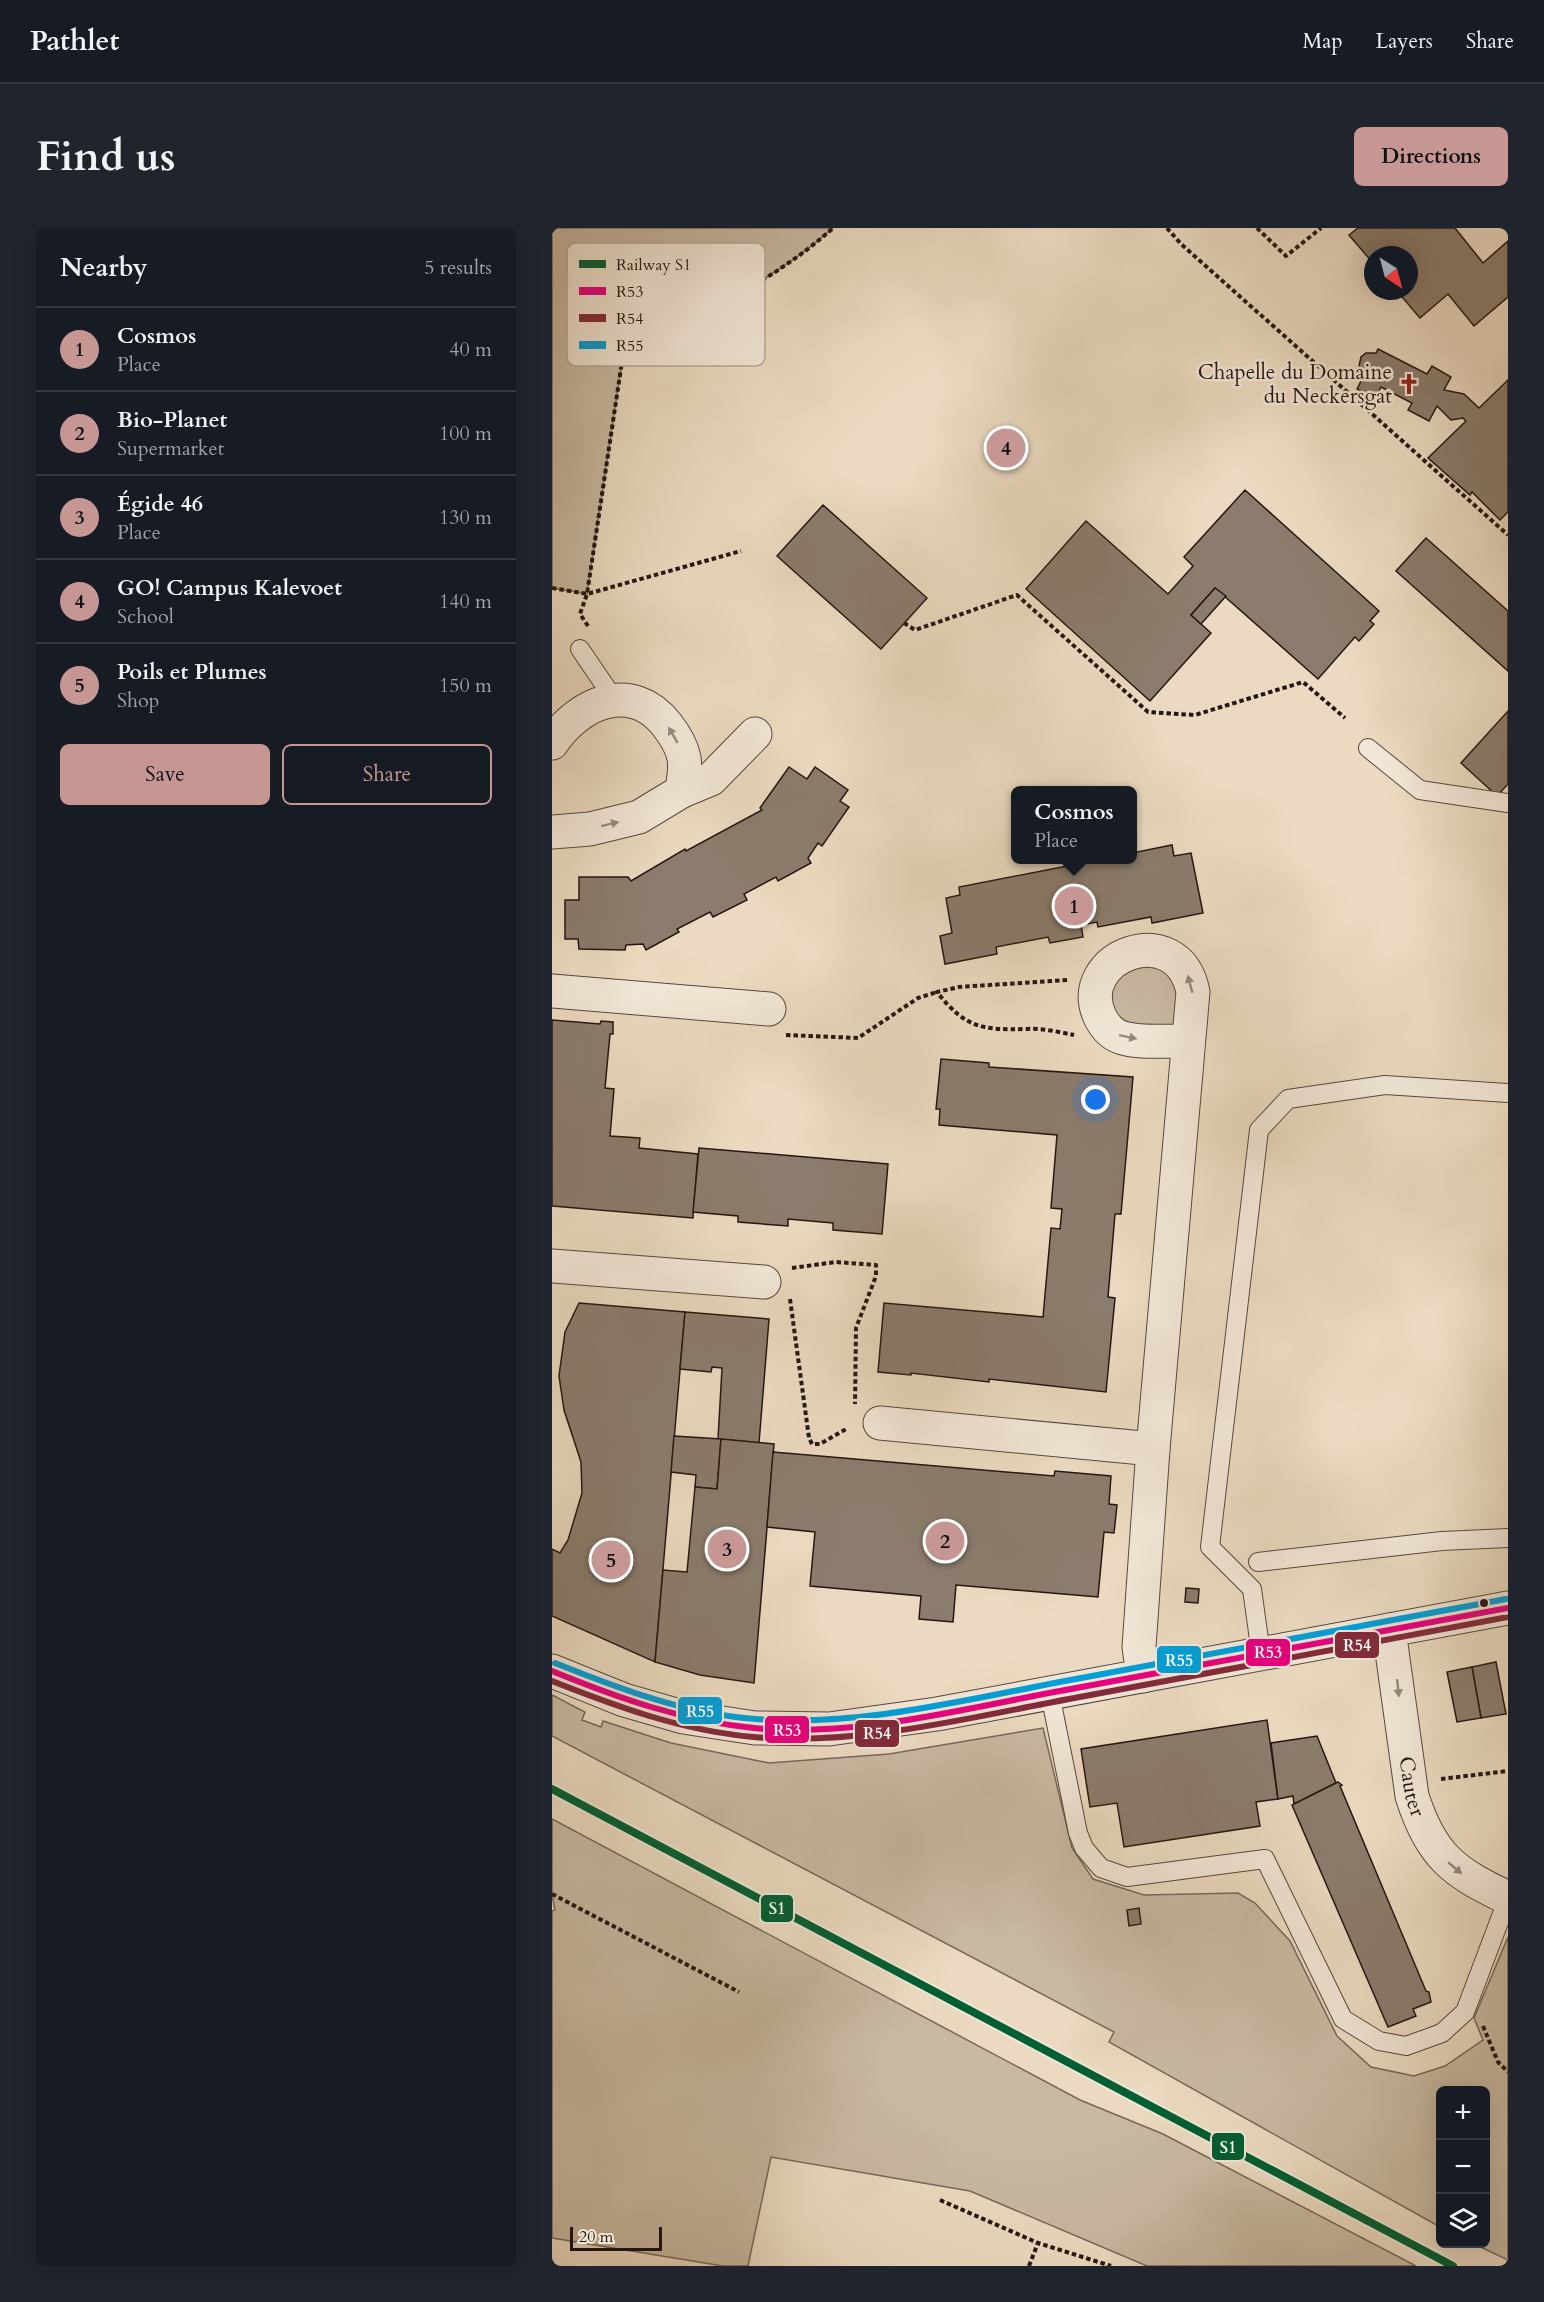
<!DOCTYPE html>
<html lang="en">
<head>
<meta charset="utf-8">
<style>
  :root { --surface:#171b24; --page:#20242c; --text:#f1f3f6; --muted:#9ea1a6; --line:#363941; --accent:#c59692 }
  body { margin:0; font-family:Cardo,serif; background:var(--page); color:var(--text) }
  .controls { position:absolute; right:18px; bottom:18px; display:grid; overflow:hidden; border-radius:9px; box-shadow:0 6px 24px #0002 }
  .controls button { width:54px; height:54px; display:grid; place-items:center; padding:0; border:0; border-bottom:2px solid var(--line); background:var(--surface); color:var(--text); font:30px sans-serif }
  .compass { position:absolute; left:812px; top:18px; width:54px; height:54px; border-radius:50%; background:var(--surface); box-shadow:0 6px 24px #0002; rotate:144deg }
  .scale { position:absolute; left:18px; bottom:15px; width:92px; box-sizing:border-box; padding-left:6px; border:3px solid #241711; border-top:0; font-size:16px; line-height:21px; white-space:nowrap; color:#241711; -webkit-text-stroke:4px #f2e7d7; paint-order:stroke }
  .you { position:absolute; left:544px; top:872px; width:21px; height:21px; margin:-15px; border:4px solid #fff; border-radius:50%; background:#1a73e8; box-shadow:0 0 0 9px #1a73e833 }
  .badge { display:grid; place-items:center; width:39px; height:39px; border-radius:50%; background:var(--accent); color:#111; font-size:20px; font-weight:700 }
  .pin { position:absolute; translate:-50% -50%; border:3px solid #fff; box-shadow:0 2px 6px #0006 }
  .popup { position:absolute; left:459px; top:558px; width:126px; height:78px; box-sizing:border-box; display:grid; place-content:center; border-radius:9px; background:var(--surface); filter:drop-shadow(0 2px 4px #0005); font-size:20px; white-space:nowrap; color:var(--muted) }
  .popup b { font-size:22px; color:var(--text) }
  .popup::after { content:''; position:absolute; left:50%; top:100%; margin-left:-12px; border:12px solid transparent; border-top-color:var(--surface) }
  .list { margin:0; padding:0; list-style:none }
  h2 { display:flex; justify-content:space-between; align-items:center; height:78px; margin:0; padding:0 24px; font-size:26px }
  h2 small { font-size:20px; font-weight:400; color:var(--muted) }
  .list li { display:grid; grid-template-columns:39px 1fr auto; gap:18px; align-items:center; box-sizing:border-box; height:84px; padding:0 24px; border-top:2px solid var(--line) }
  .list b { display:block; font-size:22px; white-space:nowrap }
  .list p { margin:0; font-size:20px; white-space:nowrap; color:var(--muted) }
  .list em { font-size:20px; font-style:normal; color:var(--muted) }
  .actions { display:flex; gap:12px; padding:18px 24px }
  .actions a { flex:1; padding:14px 0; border:2px solid var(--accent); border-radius:9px; text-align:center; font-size:21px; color:var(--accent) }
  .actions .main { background:var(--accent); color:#111 }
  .icon { flex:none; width:33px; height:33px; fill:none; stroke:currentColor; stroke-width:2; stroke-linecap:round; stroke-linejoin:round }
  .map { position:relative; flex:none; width:956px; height:2038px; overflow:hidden; border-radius:9px }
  header { display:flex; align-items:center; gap:36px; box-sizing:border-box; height:84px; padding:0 30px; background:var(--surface); border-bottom:2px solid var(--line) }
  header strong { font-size:28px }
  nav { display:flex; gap:33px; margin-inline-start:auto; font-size:21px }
  .intro { display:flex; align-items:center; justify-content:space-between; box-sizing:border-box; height:144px; padding:0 36px }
  h1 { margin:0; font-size:42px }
  .button { padding:15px 27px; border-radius:9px; background:var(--accent); color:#111; font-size:21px; font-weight:700 }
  main { display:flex; gap:36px; padding:0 36px }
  aside { flex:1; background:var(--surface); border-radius:9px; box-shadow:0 6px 24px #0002 }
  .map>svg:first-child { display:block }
  .green { fill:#c9b9a3; stroke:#76685a; stroke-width:1.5 }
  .building { fill:#8b7c6d; stroke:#241711; stroke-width:1.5 }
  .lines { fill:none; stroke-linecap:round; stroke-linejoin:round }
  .lane-casing { stroke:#56483d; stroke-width:20 }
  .street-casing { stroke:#56483d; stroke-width:35 }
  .path { stroke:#241711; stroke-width:4; stroke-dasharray:4.5 3; stroke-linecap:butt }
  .lane { stroke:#f2e7d7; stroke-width:18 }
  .street { stroke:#f2e7d7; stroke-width:33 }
  .bus-1-casing { stroke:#f2e7d7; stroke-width:10 }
  .bus-2-casing { stroke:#f2e7d7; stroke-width:10 }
  .bus-3-casing { stroke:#f2e7d7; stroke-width:10 }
  .bus-1 { stroke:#e6007e; stroke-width:6 }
  .bus-2 { stroke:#822a3a; stroke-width:6 }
  .bus-3 { stroke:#029fd8; stroke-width:6 }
  .rail-1-casing { stroke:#f2e7d7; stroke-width:12 }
  .rail-1 { stroke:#005f33; stroke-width:8 }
  .oneway { fill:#95897e }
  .bus-dot { fill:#241711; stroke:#f2e7d7; stroke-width:2 }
  .labels { text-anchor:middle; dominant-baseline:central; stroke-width:5; stroke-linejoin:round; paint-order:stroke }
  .poi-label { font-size:21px; fill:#241711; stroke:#f2e7d7; text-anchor:end }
  .street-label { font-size:21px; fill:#241711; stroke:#f2e7d7 }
  .key { fill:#f2e7d7; stroke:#b4a99c; stroke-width:1.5 }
  .key-label { font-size:16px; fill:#241711 }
  .line-badge { stroke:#f2e7d7; stroke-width:2 }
  .badge-label { font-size:16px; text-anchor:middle; font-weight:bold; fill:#fff }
</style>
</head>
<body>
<header>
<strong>Pathlet</strong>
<nav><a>Map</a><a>Layers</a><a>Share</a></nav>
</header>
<div class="intro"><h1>Find us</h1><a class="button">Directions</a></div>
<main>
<aside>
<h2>Nearby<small>5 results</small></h2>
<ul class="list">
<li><span class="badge">1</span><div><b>Cosmos</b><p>Place</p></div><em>40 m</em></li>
<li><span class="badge">2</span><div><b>Bio-Planet</b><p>Supermarket</p></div><em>100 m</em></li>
<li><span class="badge">3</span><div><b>Égide 46</b><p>Place</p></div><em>130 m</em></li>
<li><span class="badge">4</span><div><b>GO! Campus Kalevoet</b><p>School</p></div><em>140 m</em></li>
<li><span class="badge">5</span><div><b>Poils et Plumes</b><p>Shop</p></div><em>150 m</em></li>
</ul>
<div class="actions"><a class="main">Save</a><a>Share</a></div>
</aside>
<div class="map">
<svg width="956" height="2038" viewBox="0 0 956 2038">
  <rect width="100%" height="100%" fill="#ebdac1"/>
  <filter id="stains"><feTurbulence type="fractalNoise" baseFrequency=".00333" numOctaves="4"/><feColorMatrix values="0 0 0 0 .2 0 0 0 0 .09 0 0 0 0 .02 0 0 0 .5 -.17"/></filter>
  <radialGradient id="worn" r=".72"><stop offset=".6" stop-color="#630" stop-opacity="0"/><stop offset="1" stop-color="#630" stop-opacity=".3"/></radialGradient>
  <!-- green -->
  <g class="green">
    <path d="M 0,0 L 281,0 C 219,56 143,88 71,127 L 35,366 L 0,360 Z"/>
    <polygon points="597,732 628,746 627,797 570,799 553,759 562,745"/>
    <polygon points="0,1467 33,1484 30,1492 49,1499 51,1493 119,1515 217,1535 337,1526 491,1500 520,1620 541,1651 592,1667 686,1665 703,1675 738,1713 785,1808 819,1839 862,1848 893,1838 931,1812 922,1790 956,1709 956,2032 922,2016 933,2016 933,1862 888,1862 888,1999 557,1814 562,1804 0,1508"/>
    <polygon points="0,1591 528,1872 611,1906 864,2038 595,2038 418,1963 219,1929 196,2038 171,2038 0,2010 0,1683 3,1682 0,1667"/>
  </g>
  <!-- building -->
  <g class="building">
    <polygon points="806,0 903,0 931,35 956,13 956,69 922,98 896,66 868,90 845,63 857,63 857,27 821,27 821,35 797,7"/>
    <polygon points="826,121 875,146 880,138 899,149 892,162 912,166 927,180 956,152 956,284 948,292 920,264 918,267 876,230 914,193 911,190 899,192 885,178 877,193 856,182 860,175 829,159 823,170 805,161 813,145 807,138 809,129 814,125 824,125"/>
    <polygon points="693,262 827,383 818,393 822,396 807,413 803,409 766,451 663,360 639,387 659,405 598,473 474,361 534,293 616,366 641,338 632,329"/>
    <polygon points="271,277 375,370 329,421 225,328"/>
    <polygon points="874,310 956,383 956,443 844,343"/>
    <polygon points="663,360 674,368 649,396 639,387"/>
    <polygon points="956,483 956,556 945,568 909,535"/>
    <polygon points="237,539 255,551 263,539 296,562 288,573 297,579 270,618 266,615 256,630 259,635 226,653 224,649 192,666 195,672 161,689 158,684 125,701 127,704 94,722 91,716 74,717 73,722 27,721 26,711 13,711 13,672 27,672 27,649 76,649 79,653 133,621 134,623 210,582 208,580"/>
    <polygon points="620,617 622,628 639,625 651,685 600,695 599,689 546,699 545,694 529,697 531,709 498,715 496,709 444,719 445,726 393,736 388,708 400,705 394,670 408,667 407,659 546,632 580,632 580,625"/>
    <polygon points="0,792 48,796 49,793 61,794 61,806 58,806 53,860 62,861 58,908 88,910 87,920 146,926 141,990 0,978"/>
    <polygon points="389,831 437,835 437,839 581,849 569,986 563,986 556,1069 563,1070 554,1164 437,1151 437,1154 359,1145 359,1147 326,1144 332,1075 491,1089 499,1000 508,1001 510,981 499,980 505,907 387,897 388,881 384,881"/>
    <polygon points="147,920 336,936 330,1006 281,1002 281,995 236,991 236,998 186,994 186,988 141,984"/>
    <polygon points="27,1075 133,1084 103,1434 0,1388 0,1321 8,1325 16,1312 30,1265 29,1234 12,1182 7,1148 13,1104"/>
    <polygon points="133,1084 217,1091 207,1215 166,1211 170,1140 160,1139 159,1144 128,1141"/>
    <polygon points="122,1208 169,1211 165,1261 143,1259 144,1247 119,1244"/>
    <polygon points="169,1211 222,1216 202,1455 148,1447 103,1434 111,1342 135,1344 143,1259 165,1261"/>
    <polygon points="221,1224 502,1248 503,1243 559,1248 557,1276 565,1277 562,1305 552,1304 546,1369 404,1357 401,1394 367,1391 369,1368 258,1358 263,1304 215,1299"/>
    <polygon points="634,1360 647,1361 646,1375 633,1374"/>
    <polygon points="944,1434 954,1486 929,1490 920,1439"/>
    <polygon points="920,1439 929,1490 905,1494 895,1444"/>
    <polygon points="715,1492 726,1571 704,1574 708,1598 572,1619 565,1575 538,1579 529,1521"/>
    <polygon points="765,1508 784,1555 742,1576 741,1568 726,1571 719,1515"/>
    <polygon points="786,1554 790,1557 788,1558 874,1763 877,1764 879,1774 861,1781 864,1788 836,1799 740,1577"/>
    <polygon points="587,1680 589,1696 577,1698 575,1682"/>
  </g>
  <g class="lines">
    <defs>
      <g id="lane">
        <polyline points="28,421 62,471"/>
        <polyline points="816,520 868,562 956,575"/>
        <polyline points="706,1334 890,1313 956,1310"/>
        <polyline points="709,1426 700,1361 658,1319 707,902 736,871 833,857 956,865"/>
        <polyline points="498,1466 526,1605 532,1620 549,1640 575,1649 713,1631 791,1791 827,1813 854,1818 890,1805 913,1784 956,1670"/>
      </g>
      <g id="street">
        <path d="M 0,515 C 27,474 80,452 115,497 C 122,506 130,519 132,530 C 134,540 131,553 130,563"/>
        <polyline points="0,604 38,601 87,589 130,563 159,551 203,506"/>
        <polyline points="0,763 217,781"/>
        <polyline points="0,1038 212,1054"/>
        <polyline points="328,1195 601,1221"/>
        <path id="s1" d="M 837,1402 L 860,1568 C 879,1628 901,1644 956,1670"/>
        <polyline points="0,1443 72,1472 131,1489 203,1500 277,1501 385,1486 956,1380"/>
        <path d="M 591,1448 L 587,1419 L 601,1221 L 641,764 C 626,688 520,728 548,789 C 553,799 560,807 571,810 C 587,815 618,813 636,813"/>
      </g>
    </defs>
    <!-- lane casing -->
    <use href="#lane" class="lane-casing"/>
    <!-- street casing -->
    <use href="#street" class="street-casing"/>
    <!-- path -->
    <g class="path">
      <polyline points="615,0 629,16 956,307"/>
      <polyline points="705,0 734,28 769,0"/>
      <path d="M 0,360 L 35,366 L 71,127 C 143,89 220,55 281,0"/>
      <polyline points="352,395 363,402 465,367 596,484 643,487 751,454 793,490"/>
      <polyline points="36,398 28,386 35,366 189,323"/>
      <path d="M 515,752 L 407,759 L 385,764 C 414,801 431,802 475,801 C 490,800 507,804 522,807"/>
      <polyline points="234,807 306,810 366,770 385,764"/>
      <polyline points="240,1040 284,1034 324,1037 324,1048 304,1100 303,1176"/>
      <polyline points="238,1071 257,1210 260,1216 268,1216 296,1200"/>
      <polyline points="889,1551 956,1543"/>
      <polyline points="0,1666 187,1764"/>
      <polyline points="931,1798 946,1834 956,1844"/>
      <polyline points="388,1972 486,2015 559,2038"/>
      <polyline points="477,2038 486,2015"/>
    </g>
    <!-- lane -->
    <use href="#lane" class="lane"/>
    <!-- street -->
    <use href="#street" class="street"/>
    <defs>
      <path id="bus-1" d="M 0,1443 C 66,1470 131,1493 202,1500 C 301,1510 410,1481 508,1463 C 657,1435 807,1408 956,1380"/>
      <path id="bus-2" d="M 0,1453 C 66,1479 131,1503 202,1509 C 307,1518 415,1490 517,1471 C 664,1443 810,1416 956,1389"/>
      <path id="bus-3" d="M 3,1435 C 68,1461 134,1486 204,1491 C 307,1499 412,1472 513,1453 C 660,1426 807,1398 954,1371"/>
    </defs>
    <!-- bus-1 casing -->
    <use href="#bus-1" class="bus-1-casing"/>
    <!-- bus-2 casing -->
    <use href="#bus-2" class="bus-2-casing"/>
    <!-- bus-3 casing -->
    <use href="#bus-3" class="bus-3-casing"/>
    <!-- bus-1 -->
    <use href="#bus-1" class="bus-1"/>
    <!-- bus-2 -->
    <use href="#bus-2" class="bus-2"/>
    <!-- bus-3 -->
    <use href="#bus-3" class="bus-3"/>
    <defs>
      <polyline id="rail-1" points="0,1561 901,2038"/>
    </defs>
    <!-- rail-1 casing -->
    <use href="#rail-1" class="rail-1-casing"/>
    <!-- rail-1 -->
    <use href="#rail-1" class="rail-1"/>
  </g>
  <!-- one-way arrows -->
  <defs><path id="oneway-solid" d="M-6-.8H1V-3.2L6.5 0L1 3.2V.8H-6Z" transform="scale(1.5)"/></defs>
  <g class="oneway">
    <use href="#oneway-solid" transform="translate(121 507) rotate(-120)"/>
    <use href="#oneway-solid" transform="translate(58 596) rotate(-14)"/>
    <use href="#oneway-solid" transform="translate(638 756) rotate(-105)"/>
    <use href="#oneway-solid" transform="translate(576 809) rotate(12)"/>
    <use href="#oneway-solid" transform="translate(846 1460) rotate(84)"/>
    <use href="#oneway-solid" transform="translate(903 1640) rotate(40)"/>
  </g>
  <!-- icons -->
  <defs>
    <symbol id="church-bare" viewBox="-9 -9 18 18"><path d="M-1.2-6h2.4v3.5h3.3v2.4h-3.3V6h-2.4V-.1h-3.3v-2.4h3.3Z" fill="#8f2418" stroke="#f2e7d7" stroke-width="2.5" paint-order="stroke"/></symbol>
  </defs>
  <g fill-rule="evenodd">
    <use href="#church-bare" x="842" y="141" width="30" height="30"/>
  </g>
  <!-- markers -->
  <circle class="bus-dot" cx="932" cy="1375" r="5"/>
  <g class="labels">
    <!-- poi labels -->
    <g class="poi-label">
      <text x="840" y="144">Chapelle du Domaine<tspan x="840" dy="24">du Neckersgat</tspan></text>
    </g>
    <!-- street labels -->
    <g class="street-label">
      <text stroke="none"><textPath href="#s1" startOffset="158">Cauter</textPath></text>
    </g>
  </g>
  <!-- legend -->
  <rect x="15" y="15" width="198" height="123" rx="9" class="key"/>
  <rect x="27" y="32" width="27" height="8" fill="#005f33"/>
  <rect x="27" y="59" width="27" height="8" fill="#e6007e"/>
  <rect x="27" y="86" width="27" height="8" fill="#822a3a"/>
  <rect x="27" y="113" width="27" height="8" fill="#029fd8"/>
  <g class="key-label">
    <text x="64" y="42">Railway S1</text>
    <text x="64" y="69">R53</text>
    <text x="64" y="96">R54</text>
    <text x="64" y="123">R55</text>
  </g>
  <g class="line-badge">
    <rect x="782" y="1403" width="46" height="28" rx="6" fill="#822a3a"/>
    <rect x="693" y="1410" width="46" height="29" rx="6" fill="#e6007e"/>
    <rect x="604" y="1417" width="46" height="29" rx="6" fill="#029fd8"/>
    <rect x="125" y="1468" width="46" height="29" rx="6" fill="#029fd8"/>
    <rect x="212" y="1487" width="46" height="29" rx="6" fill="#e6007e"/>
    <rect x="302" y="1491" width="46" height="29" rx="6" fill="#822a3a"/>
    <rect x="208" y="1666" width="34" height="29" rx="6" fill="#005f33"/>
    <rect x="659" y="1904" width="34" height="29" rx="6" fill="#005f33"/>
  </g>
  <g class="badge-label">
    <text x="805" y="1423">R54</text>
    <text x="716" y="1430">R53</text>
    <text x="627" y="1438">R55</text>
    <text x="148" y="1489">R55</text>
    <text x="235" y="1508">R53</text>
    <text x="325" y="1511">R54</text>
    <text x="225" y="1686">S1</text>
    <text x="676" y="1925">S1</text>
  </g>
  <rect width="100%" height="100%" filter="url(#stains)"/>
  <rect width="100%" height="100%" fill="url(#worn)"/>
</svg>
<div class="controls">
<button>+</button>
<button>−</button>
<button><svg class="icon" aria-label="layers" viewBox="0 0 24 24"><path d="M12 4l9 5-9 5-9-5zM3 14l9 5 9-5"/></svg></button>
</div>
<svg class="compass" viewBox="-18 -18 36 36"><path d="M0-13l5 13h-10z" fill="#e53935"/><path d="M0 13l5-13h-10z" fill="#9ea1a6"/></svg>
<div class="scale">20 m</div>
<div class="you"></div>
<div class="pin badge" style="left:522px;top:678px">1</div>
<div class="popup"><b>Cosmos</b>Place</div>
<div class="pin badge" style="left:393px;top:1313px">2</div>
<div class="pin badge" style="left:175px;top:1321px">3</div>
<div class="pin badge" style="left:454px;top:220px">4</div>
<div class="pin badge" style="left:59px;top:1332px">5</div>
</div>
</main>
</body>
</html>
